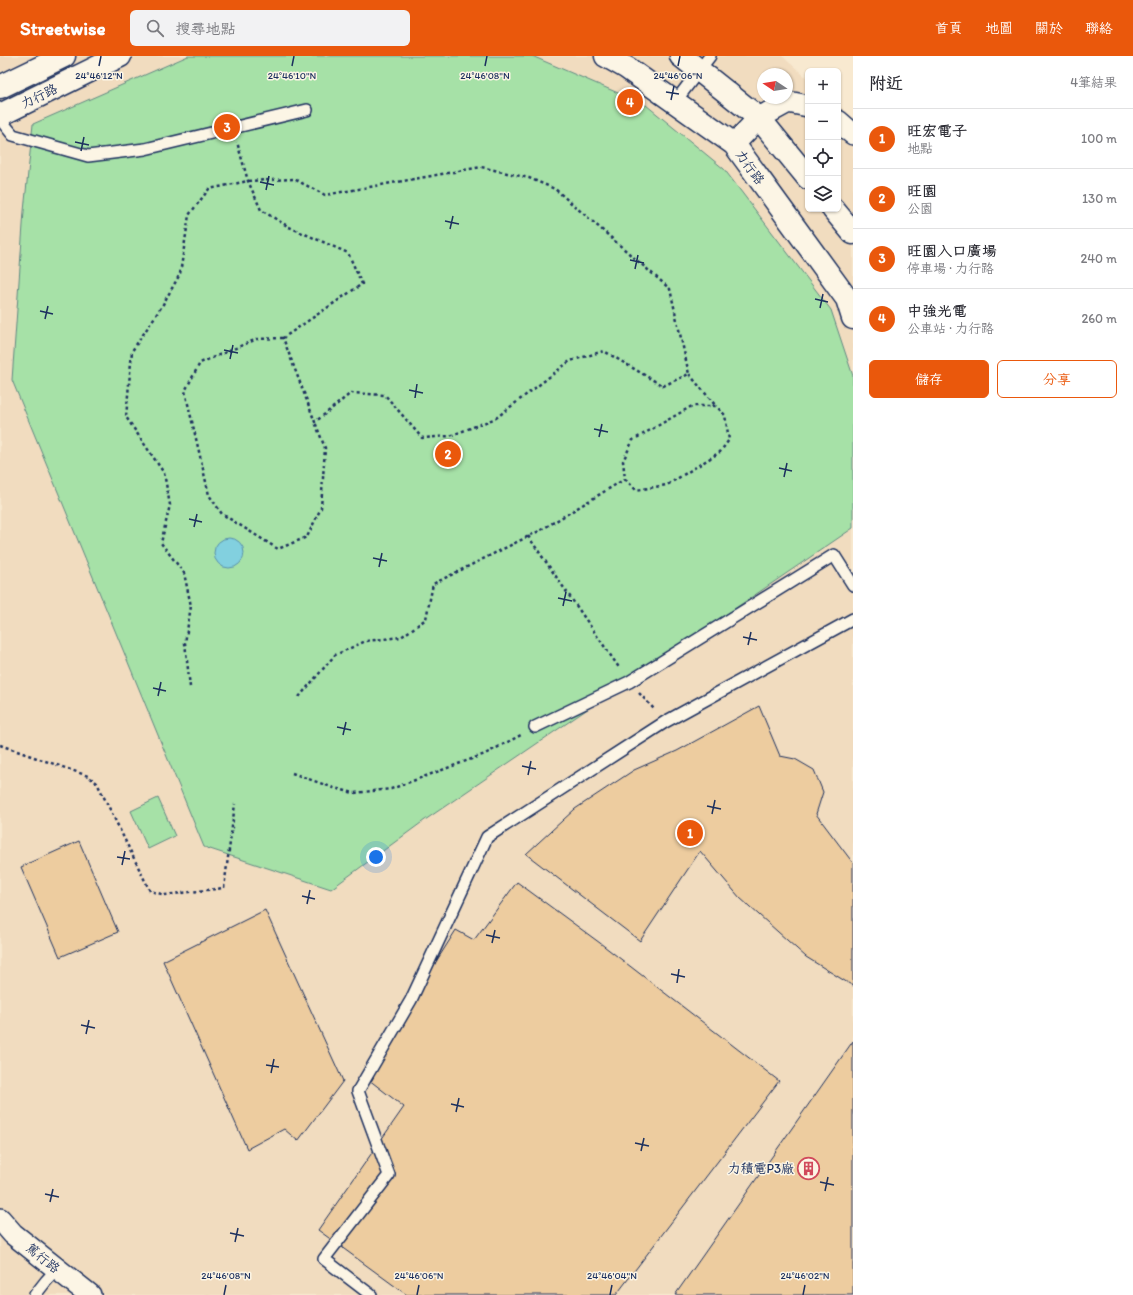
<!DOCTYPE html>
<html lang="zh-TW">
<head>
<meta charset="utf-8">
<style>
  :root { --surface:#fff; --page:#f2f2f3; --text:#2b2b33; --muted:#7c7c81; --line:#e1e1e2; --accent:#ea580c }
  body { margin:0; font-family:Itim,"LXGW WenKai TC",sans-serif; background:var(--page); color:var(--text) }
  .controls { position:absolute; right:12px; top:12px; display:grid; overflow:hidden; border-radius:6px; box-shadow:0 1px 3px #0004 }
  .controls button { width:36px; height:36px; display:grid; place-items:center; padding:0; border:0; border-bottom:1px solid var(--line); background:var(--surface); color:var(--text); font:20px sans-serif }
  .compass { position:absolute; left:757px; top:12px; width:36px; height:36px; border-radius:50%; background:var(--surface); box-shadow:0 1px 3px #0004; rotate:282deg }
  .you { position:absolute; left:376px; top:801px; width:14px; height:14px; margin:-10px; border:3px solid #fff; border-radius:50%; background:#1a73e8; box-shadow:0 0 0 6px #1a73e833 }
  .badge { display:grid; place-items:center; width:26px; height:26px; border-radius:50%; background:var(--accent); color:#fff; font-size:13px; font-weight:700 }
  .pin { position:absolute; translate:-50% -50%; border:2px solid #fff; box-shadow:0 1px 4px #0006 }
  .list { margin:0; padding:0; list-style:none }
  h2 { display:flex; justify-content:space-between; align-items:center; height:52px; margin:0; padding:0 16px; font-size:17px }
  h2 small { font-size:13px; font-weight:400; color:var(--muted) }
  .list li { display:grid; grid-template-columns:26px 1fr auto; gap:12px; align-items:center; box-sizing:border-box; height:60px; padding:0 16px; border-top:1px solid var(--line) }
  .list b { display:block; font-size:15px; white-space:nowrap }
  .list p { margin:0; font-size:13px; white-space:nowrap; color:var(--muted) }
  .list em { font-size:13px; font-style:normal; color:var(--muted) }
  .actions { display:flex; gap:8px; padding:12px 16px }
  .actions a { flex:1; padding:9px 0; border:1px solid var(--accent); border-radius:6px; text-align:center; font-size:14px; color:var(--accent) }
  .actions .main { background:var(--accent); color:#fff }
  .icon { flex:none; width:22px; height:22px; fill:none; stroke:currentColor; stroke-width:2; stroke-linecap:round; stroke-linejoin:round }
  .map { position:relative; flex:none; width:853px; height:1239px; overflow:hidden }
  header { display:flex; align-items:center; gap:24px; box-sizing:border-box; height:56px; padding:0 20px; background:var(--accent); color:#fff }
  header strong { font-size:19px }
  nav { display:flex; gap:22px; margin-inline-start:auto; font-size:14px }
  .search { width:280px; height:36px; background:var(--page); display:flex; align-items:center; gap:10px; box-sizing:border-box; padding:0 14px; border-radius:6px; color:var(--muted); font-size:15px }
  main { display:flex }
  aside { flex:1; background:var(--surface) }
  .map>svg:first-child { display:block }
  .built { fill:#f1dcbf; fill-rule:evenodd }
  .green { fill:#a6e1a7; stroke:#608882 }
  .water { fill:#82d0df; stroke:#5990ab }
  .building { fill:#edcc9f; stroke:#1b2f5e }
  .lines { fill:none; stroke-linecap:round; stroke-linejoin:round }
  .lane-casing { stroke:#1b2f5e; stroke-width:14 }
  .street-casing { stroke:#1b2f5e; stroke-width:24 }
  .secondary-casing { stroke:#1b2f5e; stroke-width:25 }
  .path { stroke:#1b2f5e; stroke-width:2.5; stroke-dasharray:3 3; stroke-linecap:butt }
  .lane { stroke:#fcf5e5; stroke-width:11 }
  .street { stroke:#fcf5e5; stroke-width:21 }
  .secondary { stroke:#fcf5e5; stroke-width:22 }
  .ticks { fill:none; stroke:#1b2f5e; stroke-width:1.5 }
  .labels { text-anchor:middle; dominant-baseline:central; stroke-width:3; stroke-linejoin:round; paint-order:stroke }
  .street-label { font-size:13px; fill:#1b2f5e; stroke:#fcf5e5 }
  .poi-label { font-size:13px; fill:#1b2f5e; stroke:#fcf5e5; text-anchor:end }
  .ticks-label { font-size:10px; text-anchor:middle; fill:#1b2f5e; stroke:#fcf5e5; stroke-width:3; stroke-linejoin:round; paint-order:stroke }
</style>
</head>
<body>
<header>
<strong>Streetwise</strong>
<div class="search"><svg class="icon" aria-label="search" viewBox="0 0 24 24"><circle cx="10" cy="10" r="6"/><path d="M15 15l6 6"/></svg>搜尋地點</div>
<nav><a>首頁</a><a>地圖</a><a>關於</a><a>聯絡</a></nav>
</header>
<main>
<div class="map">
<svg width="853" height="1239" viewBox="0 0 853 1239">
  <rect width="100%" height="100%" fill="#f8e9d0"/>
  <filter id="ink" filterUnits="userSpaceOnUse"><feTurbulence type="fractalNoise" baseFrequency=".025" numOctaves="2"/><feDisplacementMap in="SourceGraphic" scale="8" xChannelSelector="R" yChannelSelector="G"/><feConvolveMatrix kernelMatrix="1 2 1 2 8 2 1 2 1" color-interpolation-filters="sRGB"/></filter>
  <g filter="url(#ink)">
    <!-- built -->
    <path class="built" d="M 0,0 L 782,0 L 808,23 L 808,153 L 838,153 L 838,49 L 853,62 L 853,1239 L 0,1239 ZM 763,18 L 787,18 L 787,42 L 763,42 Z"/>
    <!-- green -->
    <g class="green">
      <polygon points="188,0 532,0 646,49 724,113 831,254 853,320 853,472 425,764 331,833 204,791 12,324 24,155 33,68"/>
      <polygon points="158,742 175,780 148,793 131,755"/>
    </g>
    <!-- water -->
    <circle class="water" cx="229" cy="497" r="15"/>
    <!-- building -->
    <g class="building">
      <polygon points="759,650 780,700 795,703 814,714 823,736 816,758 853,807 853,930 806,901 740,842 700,795 640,885 526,798 575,753 634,714 677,695"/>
      <polygon points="79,785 118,876 60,901 21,811"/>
      <polygon points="517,826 600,887 779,1025 616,1239 407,1239 318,1174 404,1051 364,1020 456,874 474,884"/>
      <polygon points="265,854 343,1025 298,1085 284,1073 247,1093 163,905"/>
      <polygon points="853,985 853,1239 675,1239"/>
    </g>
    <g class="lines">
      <defs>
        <g id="lane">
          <polyline points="675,46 710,0"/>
          <polyline points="0,63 13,79 88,100 145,93 307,54"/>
          <polyline points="535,671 629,626 834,499 853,529"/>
          <polyline points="35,1239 46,1225 57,1213"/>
          <polyline points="371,1239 324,1203 389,1119 358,1035 411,944 487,781 665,666 853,563"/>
        </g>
        <g id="street">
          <polyline points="838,65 853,78"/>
          <polyline points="734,88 759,62 788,46 808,50"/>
          <polyline points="0,1163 13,1178 90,1239"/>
        </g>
        <g id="secondary">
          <polyline points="606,0 627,12 734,88 847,243 853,262"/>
          <polyline points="681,0 759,62 808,122"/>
          <polyline points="0,31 64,0"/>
          <polyline points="0,59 120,0"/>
          <polyline points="833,153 853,177"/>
        </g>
      </defs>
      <!-- lane casing -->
      <use href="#lane" class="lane-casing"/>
      <!-- street casing -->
      <use href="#street" class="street-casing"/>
      <!-- secondary casing -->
      <use href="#secondary" class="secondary-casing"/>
      <!-- path -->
      <g class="path">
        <polyline points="283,282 257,283 200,307 185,335 209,439 222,458 278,493 307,481 321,452 325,392 315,366"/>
        <polyline points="625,423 636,434 667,429 720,396 729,384 725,359 716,350"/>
        <polyline points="528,480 620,613"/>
        <polyline points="190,631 185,587 191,550 184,517 161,487 170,449 164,417 126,361 132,295 162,250 180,218 189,159 209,133 248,125 294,123 325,139 481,111 529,122 555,133 670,233 689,318 663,330 604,295 570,305 496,362 450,380 422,382 385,339 351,337 315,366 283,282 362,228 348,197 289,171 261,154 248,125 237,86"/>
        <polyline points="639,637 655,654"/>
        <polyline points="299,641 335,599 366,585 401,581 426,563 433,528 541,474 625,423 623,405 633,384 692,350 716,350 689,318"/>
        <polyline points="0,689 88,720 97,727 150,835 165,839 224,832 235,748"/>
        <polyline points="292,717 334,732 354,737 391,733 485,698 521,679"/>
      </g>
      <!-- lane -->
      <use href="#lane" class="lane"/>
      <!-- street -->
      <use href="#street" class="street"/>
      <!-- secondary -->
      <use href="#secondary" class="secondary"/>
    </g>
  </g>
  <!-- ticks -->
  <path class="ticks" d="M 99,10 L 101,0M 292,10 L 294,0M 485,10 L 487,0M 678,10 L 680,0M 666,36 L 679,38M 671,44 L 674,30M 75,86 L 89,89M 81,95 L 84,81M 260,126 L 274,129M 266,134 L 269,120M 445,165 L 459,168M 450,173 L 453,160M 630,204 L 644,207M 635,213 L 638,199M 815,243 L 828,246M 820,252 L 823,238M 40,255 L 53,258M 45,263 L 48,250M 224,294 L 238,297M 230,303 L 233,289M 409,334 L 423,337M 415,342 L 417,328M 594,373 L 608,376M 599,381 L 602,368M 779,412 L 792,415M 784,421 L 787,407M 189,463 L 202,466M 194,471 L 197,458M 373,502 L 387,505M 379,511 L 382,497M 558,542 L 572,545M 563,550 L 566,536M 743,581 L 757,584M 748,589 L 751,576M 153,632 L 166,635M 158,640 L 161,626M 337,671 L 351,674M 343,679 L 346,666M 522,710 L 536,713M 528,719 L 531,705M 707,750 L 721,753M 712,758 L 715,744M 117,801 L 130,803M 122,809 L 125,795M 302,840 L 315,843M 307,848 L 310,834M 486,879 L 500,882M 492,887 L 495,874M 671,918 L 685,921M 677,927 L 679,913M 81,969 L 95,972M 86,978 L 89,964M 266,1009 L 279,1011M 271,1017 L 274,1003M 451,1048 L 464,1051M 456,1056 L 459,1042M 635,1087 L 649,1090M 641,1095 L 644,1082M 820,1126 L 834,1129M 825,1135 L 828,1121M 45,1138 L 59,1141M 50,1146 L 53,1133M 230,1177 L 244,1180M 235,1186 L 238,1172M 224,1239 L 226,1229M 417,1239 L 419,1229M 610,1239 L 612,1229M 803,1239 L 805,1229"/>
  <!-- icons -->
  <defs>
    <symbol id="building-ring" viewBox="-11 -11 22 22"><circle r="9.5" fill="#fcf5e5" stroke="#d1495b" stroke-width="1.5"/><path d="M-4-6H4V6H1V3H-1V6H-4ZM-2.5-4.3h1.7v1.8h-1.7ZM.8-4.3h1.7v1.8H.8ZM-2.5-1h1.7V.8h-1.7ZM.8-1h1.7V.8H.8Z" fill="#d1495b"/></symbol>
  </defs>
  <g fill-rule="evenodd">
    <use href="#building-ring" x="796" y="1100" width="25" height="25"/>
  </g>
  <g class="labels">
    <!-- street labels -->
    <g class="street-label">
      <text transform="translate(39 40) rotate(-26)">力行路</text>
      <text transform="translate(750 111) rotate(54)">力行路</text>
      <text transform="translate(43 1202) rotate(39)">篤行路</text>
    </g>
    <!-- poi labels -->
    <g class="poi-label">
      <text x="794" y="1112">力積電P3廠</text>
    </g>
  </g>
  <g class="ticks-label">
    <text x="99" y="23">24°46'12"N</text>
    <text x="292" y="23">24°46'10"N</text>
    <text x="485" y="23">24°46'08"N</text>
    <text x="678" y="23">24°46'06"N</text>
    <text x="226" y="1223">24°46'08"N</text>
    <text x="419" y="1223">24°46'06"N</text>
    <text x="612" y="1223">24°46'04"N</text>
    <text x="805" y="1223">24°46'02"N</text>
  </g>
</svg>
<div class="controls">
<button>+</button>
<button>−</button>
<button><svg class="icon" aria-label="locate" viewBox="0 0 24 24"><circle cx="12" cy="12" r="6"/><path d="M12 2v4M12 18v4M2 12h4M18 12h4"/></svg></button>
<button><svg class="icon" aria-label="layers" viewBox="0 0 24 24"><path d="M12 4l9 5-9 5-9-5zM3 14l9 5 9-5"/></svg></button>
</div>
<svg class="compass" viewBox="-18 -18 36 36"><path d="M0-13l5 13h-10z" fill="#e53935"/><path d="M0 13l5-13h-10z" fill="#7c7c81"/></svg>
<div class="you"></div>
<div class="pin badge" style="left:690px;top:777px">1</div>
<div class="pin badge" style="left:448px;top:398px">2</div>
<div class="pin badge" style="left:227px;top:71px">3</div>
<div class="pin badge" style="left:630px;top:46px">4</div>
</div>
<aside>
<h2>附近<small>4筆結果</small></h2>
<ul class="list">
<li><span class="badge">1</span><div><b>旺宏電子</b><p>地點</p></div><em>100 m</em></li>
<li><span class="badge">2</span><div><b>旺園</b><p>公園</p></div><em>130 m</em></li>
<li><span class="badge">3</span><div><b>旺園入口廣場</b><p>停車場 · 力行路</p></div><em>240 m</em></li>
<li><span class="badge">4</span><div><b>中強光電</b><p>公車站 · 力行路</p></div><em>260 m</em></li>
</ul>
<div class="actions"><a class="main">儲存</a><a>分享</a></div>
</aside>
</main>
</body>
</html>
